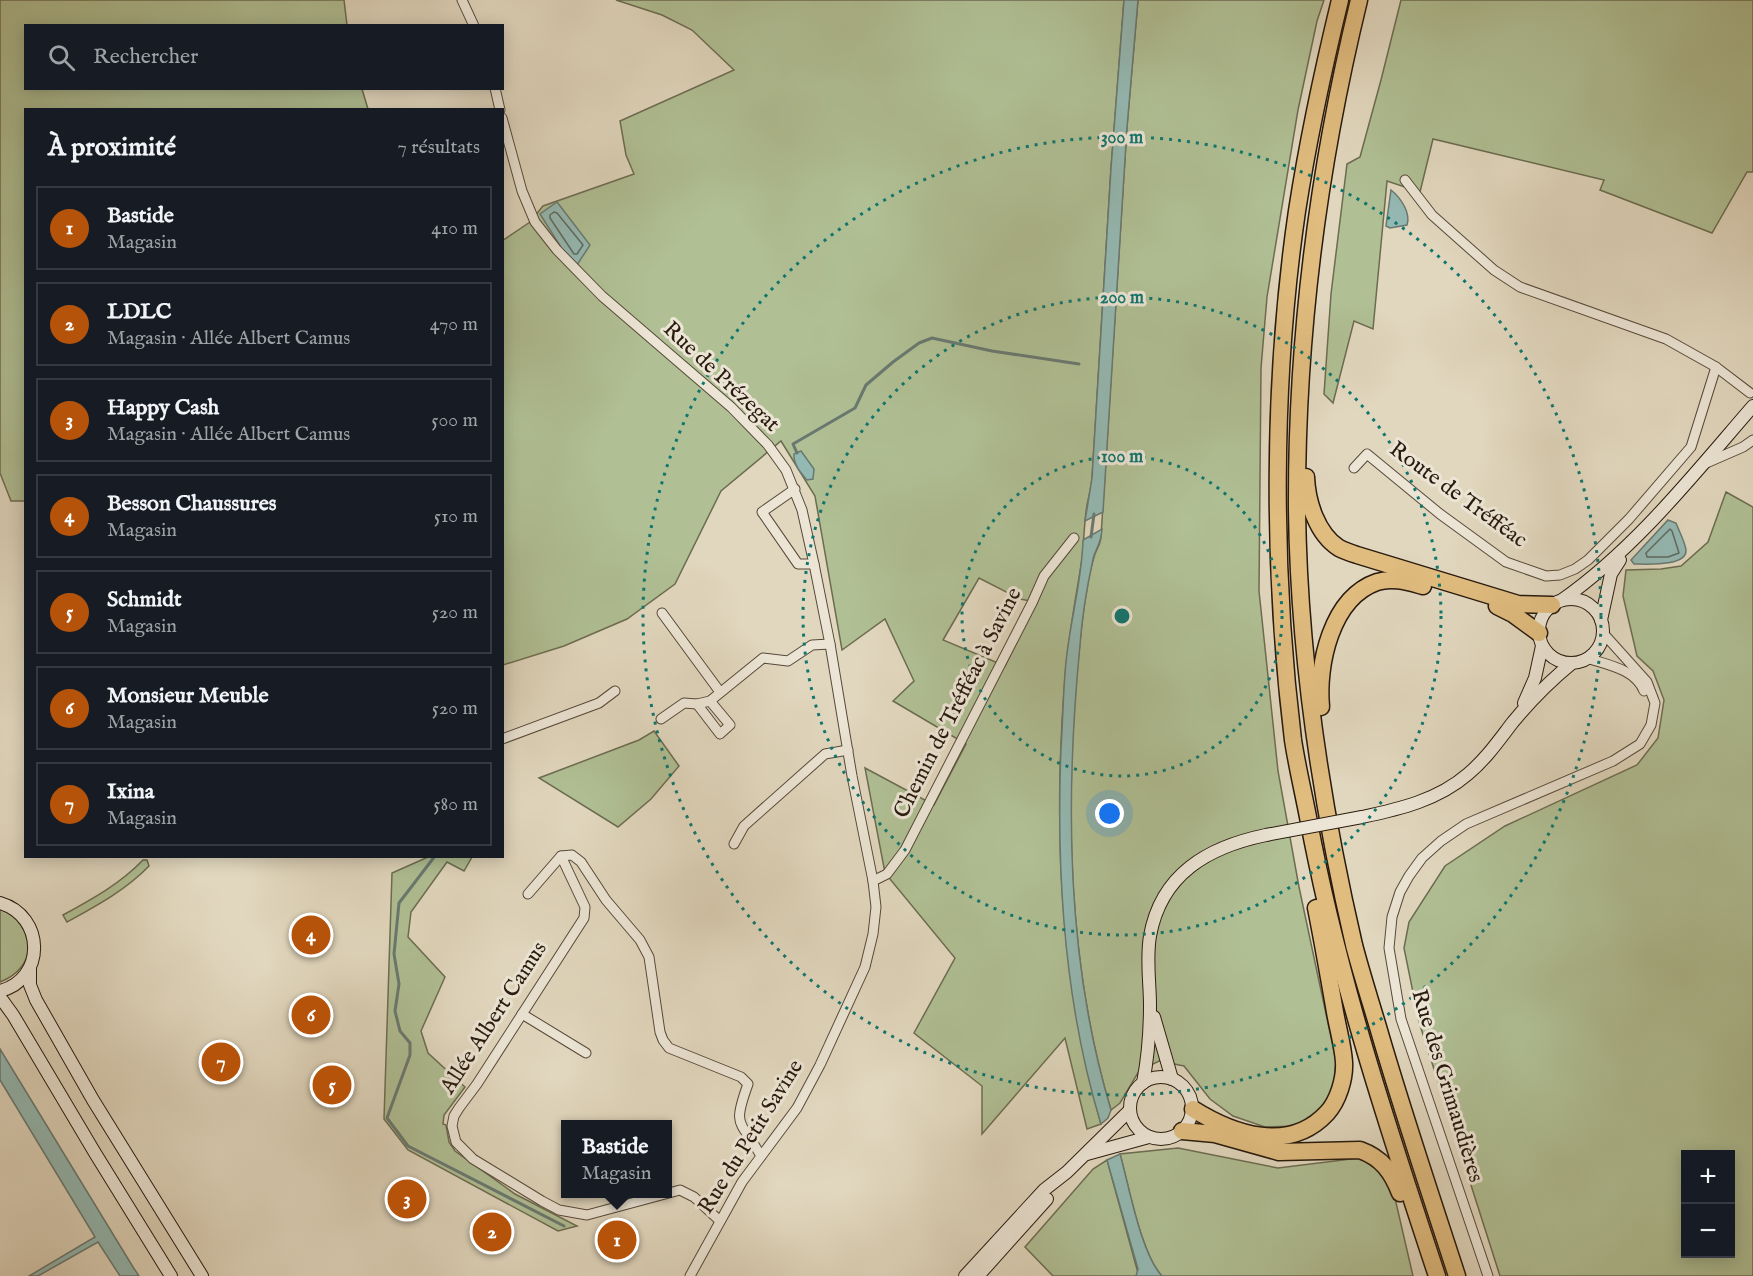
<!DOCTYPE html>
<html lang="fr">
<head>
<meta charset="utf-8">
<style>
  :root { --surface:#171b24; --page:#242831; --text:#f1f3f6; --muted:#9ea1a6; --line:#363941; --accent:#b45309 }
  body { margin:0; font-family:"IM FELL English",serif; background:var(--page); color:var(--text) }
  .controls { position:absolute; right:18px; bottom:18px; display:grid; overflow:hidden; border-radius:0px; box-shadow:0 3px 15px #0003 }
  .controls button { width:54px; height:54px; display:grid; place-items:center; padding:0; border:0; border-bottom:2px solid var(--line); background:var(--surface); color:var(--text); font:30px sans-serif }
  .you { position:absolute; left:1110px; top:814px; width:21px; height:21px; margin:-15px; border:4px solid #fff; border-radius:50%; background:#1a73e8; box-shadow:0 0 0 9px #1a73e833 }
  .badge { display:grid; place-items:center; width:39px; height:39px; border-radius:50%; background:var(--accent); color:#fff; font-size:20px; font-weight:700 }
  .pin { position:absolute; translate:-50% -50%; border:3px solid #fff; box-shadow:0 2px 6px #0006 }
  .popup { position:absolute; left:561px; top:1120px; width:111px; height:78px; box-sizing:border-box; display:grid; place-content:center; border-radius:0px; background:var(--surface); filter:drop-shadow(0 2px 4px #0005); font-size:20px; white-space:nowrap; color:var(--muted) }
  .popup b { font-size:22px; color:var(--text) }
  .popup::after { content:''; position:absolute; left:50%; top:100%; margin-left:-12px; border:12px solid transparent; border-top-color:var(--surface) }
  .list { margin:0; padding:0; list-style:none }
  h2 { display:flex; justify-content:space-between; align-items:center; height:78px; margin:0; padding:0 24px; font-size:26px }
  h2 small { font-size:20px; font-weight:400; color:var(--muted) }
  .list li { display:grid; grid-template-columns:39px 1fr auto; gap:18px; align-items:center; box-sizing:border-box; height:84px; margin:0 12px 12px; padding:0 12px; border:2px solid var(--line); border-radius:0px }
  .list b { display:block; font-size:22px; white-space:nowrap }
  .list p { margin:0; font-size:20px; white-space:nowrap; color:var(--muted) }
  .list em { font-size:20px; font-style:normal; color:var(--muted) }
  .icon { flex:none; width:33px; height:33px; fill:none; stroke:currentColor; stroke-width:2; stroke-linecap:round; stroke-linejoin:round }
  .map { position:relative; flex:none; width:1753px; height:1276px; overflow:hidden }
  .search { position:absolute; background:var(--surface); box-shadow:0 3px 15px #0003; left:24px; top:24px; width:480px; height:66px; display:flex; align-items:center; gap:15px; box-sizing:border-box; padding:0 21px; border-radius:0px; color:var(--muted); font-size:22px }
  .panel { position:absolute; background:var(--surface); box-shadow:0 3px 15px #0003; left:24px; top:108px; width:480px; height:750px; border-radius:0px }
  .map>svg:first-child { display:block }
  .green { fill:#b0bf94; stroke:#6c6c51; stroke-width:1.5; fill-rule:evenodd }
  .water { fill:#94b9b3; stroke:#697971; stroke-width:1.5 }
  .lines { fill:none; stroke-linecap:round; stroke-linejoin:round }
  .shore { stroke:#5e6a60; stroke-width:1.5 }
  .stream { stroke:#697971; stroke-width:3 }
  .street-casing { stroke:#56493a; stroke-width:11 }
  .secondary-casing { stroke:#281a0e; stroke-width:14 }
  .highway-casing { stroke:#281a0e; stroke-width:19 }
  .street { stroke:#ece5d5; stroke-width:9 }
  .secondary { stroke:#ece5d5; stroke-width:12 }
  .highway { stroke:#e0bc7f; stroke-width:16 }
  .secondary-bridge-casing { stroke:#281a0e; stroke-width:14; stroke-linecap:butt }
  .secondary-bridge { stroke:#ece5d5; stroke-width:12 }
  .ring { fill:none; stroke:#0f766e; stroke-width:3; stroke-dasharray:3 6 }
  .labels { text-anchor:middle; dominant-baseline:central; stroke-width:6; stroke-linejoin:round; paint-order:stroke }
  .street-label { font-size:22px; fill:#281a0e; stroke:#ece5d5 }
  .centre { fill:#0f766e; stroke:#ece5d5; stroke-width:3 }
  .ring-label { font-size:18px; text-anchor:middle; font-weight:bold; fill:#0f766e; stroke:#ece5d5; stroke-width:6; stroke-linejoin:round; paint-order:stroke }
</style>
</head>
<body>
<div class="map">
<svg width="1753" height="1276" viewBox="0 0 1753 1276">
  <rect width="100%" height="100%" fill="#e1d7be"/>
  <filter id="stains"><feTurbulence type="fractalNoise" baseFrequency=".00333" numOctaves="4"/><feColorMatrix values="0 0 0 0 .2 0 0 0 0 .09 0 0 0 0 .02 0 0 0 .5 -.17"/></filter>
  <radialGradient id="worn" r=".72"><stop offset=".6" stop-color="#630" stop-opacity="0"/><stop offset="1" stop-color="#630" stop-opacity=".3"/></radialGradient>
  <!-- green -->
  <g class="green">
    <polygon points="0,0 344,0 347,25 26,26 26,88 362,89 368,109 26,110 25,501 11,501 0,473"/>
    <path d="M 616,0 L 1124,0 L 1111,168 L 1092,478 C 1091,488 1089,496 1087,505 C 1084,523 1084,541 1082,559 C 1076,598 1068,637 1065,677 C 1053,826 1059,979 1101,1124 L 1087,1129 L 1065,1038 L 982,1134 L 982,1086 L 914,1033 L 955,958 L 885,873 L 865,768 L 934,805 L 966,744 L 893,701 L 914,681 L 885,619 L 842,650 L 815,496 L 781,441 L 721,491 L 675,584 L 627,619 L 564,646 L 503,665 L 502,241 L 530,222 L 543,206 L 634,174 L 626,155 L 620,121 L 734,70 L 692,30 L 662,15 ZM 979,578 L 1020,599 L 1036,602 L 1005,666 L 943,640 Z"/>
    <path d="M 1138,0 L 1324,0 L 1317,21 L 1298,110 L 1267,297 L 1261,368 L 1259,591 L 1278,771 L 1299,887 L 1336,1061 L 1333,1092 L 1324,1108 L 1302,1126 L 1265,1127 L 1233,1116 L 1210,1099 L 1184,1066 L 1159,1061 L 1139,1071 L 1120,1103 L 1111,1110 C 1066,960 1064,797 1080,642 C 1083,615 1086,584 1094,557 C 1096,549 1101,545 1101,536 L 1127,127 Z"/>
    <polygon points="1401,0 1753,0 1753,172 1747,172 1712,233 1600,190 1604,180 1433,139 1420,192 1387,181 1373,329 1354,321 1333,403 1324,394 1331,294 1347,164 1360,157 1381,80"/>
    <path d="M 1726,492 L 1753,507 L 1753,1276 L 1500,1276 L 1419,1022 L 1404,948 L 1409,922 L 1445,866 L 1505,826 L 1637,765 L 1658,738 L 1664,700 L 1653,671 L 1637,656 L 1623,596 L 1626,570 L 1661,569 L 1681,566 L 1708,542 ZM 1686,1154 L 1730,1154 L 1730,1254 L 1686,1254 Z"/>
    <polygon points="654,731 679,766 651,799 618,827 539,778 639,740"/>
    <polygon points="428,857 472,857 464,871 447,862 411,912 408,937 445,977 421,1031 428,1053 465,1087 444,1115 443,1124 446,1125 449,1142 455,1151 515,1194 577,1226 558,1231 408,1150 384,1119 392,873"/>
    <path d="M 143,860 L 147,860 L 149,866 C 126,890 96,906 67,922 L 63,915 C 92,899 120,884 143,860 Z"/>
    <path d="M 0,909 C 37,925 39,967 0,982 Z"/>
    <path d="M 1178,1148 L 1278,1168 L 1359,1158 L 1382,1170 L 1394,1194 L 1413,1276 L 1162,1276 C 1141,1254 1129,1186 1120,1154 Z"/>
    <polygon points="1107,1160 1138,1273 1136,1276 1053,1276 1025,1247 1093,1169"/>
  </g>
  <!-- water -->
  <g class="water">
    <polygon points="1124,0 1138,0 1127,127 1103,512 1085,521 1092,478 1111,168"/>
    <path d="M 1391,190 C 1401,198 1411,213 1407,225 L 1390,228 L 1386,226 Z"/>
    <polygon points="557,202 590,245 577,265 562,249 540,214"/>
    <path d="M 801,451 L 814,469 L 813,479 L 807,480 C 801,473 793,464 794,454 Z"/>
    <path d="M 1668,520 L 1676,523 C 1679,531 1685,542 1686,550 C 1687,567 1645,564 1634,564 L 1631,560 Z"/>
    <path d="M 1102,529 C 1101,545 1096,547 1093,559 C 1087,587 1082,616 1080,645 C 1065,799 1066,961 1111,1110 L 1108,1118 L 1101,1124 C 1064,1003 1056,874 1061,748 C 1063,720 1063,691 1066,662 C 1070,621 1082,581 1083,540 Z"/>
    <polygon points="0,1049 133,1267 139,1276 120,1276 98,1242 38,1276 29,1276 95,1237 0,1080"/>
    <path d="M 1120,1154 C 1129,1186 1141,1254 1162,1276 L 1136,1276 L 1138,1269 L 1107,1160 Z"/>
  </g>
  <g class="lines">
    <!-- shore -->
    <g class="shore">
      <polygon points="554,212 557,213 583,245 577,254 574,254 550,218 550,215"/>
      <polygon points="1670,529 1672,531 1679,553 1668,557 1647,557 1646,553"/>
    </g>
    <!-- stream -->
    <g class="stream">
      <polyline points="797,453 793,444 855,408 866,385 893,362 919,343 932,338 992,351 1079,364"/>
      <polyline points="1091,537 1094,514"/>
      <polyline points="435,856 399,903 394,954 399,984 395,1011 400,1031 410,1043 410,1055 387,1118 408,1146 564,1226"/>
    </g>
    <defs>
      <g id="street">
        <polyline points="462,0 474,26"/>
        <polyline points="495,88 500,110"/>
        <polyline points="502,118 522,191 535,222 557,250 602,296 731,407 768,445 786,470 802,510 814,564 830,644 852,776 873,881 876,907 873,934 865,967 820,1065 797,1108 742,1182 690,1276"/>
        <polyline points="1716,367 1750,393"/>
        <polyline points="1704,464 1743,447 1753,440"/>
        <polyline points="1354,468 1367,454 1440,514 1506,562 1546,576 1560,575 1575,569 1588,560 1629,519 1691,447 1716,367 1666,339 1520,287 1494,270 1432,215 1405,180"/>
        <polyline points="795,489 762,512 798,564 814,564"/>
        <polyline points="662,613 720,692"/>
        <path d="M 1587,658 C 1608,665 1635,669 1644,691"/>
        <polyline points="697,704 720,734 730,725 710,701"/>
        <polyline points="661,719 684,703 697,704 710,701 763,658 788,661 812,645 830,644"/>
        <polyline points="502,739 599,703 615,691"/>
        <polyline points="734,844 744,826 825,754 848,750"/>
        <polyline points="561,856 585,907 584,918 477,1084 459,1108 454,1116 452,1126 456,1142 473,1159 542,1201 559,1210 587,1215 680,1190 694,1197 720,1221"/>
        <polyline points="873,881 887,874 905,850 1032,603 1044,576 1074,538"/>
        <path d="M 528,894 L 561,856 L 572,855 L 581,862 L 606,900 L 640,940 L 649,957 L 660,1032 L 663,1040 L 669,1048 L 741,1077 L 748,1084 C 732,1128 740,1119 761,1156"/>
        <polyline points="522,1014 586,1053"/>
        <polyline points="1488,1276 1401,1019 1389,948 1392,917 1400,892 1409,876 1422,858 1441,841 1466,824 1613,761 1640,744 1651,725 1655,703 1647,682 1603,633"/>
      </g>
      <g id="secondary">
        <circle cx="1571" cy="631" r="32"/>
        <path d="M 1562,600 C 1636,548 1694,474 1753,406"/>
        <polyline points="1601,620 1611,574 1620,560"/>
        <polyline points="1524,703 1535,678 1542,646"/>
        <path d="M 1362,817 C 1400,809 1438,800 1468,774 C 1486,759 1499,740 1513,722 C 1531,700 1550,681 1572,663"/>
        <path d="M 0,903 C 45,916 46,979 0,991"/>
        <polyline points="30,968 30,985 36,1000 93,1100 202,1276"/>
        <polyline points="0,997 13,1015 95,1153 171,1276"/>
        <polyline points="1154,1017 1172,1079"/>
        <circle cx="1161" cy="1108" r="31"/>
        <path d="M 1143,1083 C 1148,1057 1150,1032 1150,1005 C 1150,983 1146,959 1150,936 C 1161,874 1208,847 1266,835"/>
        <polyline points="1087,1154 1149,1137"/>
        <polyline points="965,1276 1044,1190 1067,1172 1130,1110"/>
        <polyline points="978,1276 1047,1199"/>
      </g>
      <g id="highway">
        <path d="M 1340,0 C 1323,70 1308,140 1297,211 C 1272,382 1272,568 1293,740 C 1297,766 1303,791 1308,817 C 1337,974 1387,1125 1437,1276"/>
        <path d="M 1359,0 C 1318,168 1296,338 1297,511 C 1299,657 1321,803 1354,945 C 1361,972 1370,1000 1378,1027 C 1402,1110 1430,1193 1457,1276"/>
        <path d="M 1306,477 C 1307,502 1317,534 1339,548 C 1345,551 1351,553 1357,555 L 1518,604 L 1552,605"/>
        <polyline points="1497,606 1513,614 1539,633"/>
        <path d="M 1321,707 C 1317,665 1331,598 1377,582 C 1392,577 1408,582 1423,586"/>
        <path d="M 1193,1109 C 1233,1134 1289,1154 1327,1113 C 1338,1101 1345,1079 1344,1062 C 1343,1046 1338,1029 1335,1012 C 1329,978 1323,943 1316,908"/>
        <path d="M 1182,1131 L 1215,1134 L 1279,1152 L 1360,1150 C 1382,1158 1392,1172 1400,1193"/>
      </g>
    </defs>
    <!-- street casing -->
    <use href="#street" class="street-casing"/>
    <!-- secondary casing -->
    <use href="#secondary" class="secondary-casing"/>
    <!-- highway casing -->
    <use href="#highway" class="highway-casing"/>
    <!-- street -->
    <use href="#street" class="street"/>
    <!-- secondary -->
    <use href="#secondary" class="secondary"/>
    <!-- highway -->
    <use href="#highway" class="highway"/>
    <defs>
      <polyline id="secondary-bridge" points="1266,835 1362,817"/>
    </defs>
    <!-- secondary-bridge casing -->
    <use href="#secondary-bridge" class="secondary-bridge-casing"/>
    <!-- secondary-bridge -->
    <use href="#secondary-bridge" class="secondary-bridge"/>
  </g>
  <!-- distance rings -->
  <g class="ring">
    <circle cx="1122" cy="616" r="160"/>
    <circle cx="1122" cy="616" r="319"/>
    <circle cx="1122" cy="616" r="479"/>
  </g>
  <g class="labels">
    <!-- street labels -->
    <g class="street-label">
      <text transform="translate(721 377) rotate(43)">Rue de Prézegat</text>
      <text transform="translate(1458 495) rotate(36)">Route de Tréfféac</text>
      <text transform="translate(958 703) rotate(-63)">Chemin de Tréfféac à Savine</text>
      <text transform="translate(494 1018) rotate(-57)">Allée Albert Camus</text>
      <text transform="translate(1447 1086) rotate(73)">Rue des Grimaudières</text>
      <text transform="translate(751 1137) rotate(-58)">Rue du Petit Savine</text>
    </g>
  </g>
  <circle cx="1122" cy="616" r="9" class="centre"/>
  <g class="ring-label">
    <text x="1122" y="143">300 m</text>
    <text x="1122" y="303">200 m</text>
    <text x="1122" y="462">100 m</text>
  </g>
  <rect width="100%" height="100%" filter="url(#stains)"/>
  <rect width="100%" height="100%" fill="url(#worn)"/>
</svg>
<div class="controls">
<button>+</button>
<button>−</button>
</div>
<div class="you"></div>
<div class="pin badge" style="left:617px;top:1240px">1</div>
<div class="popup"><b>Bastide</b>Magasin</div>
<div class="pin badge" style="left:492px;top:1232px">2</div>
<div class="pin badge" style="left:407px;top:1199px">3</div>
<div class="pin badge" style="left:311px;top:935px">4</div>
<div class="pin badge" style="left:332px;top:1085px">5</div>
<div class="pin badge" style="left:311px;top:1015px">6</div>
<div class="pin badge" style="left:221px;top:1062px">7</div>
<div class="search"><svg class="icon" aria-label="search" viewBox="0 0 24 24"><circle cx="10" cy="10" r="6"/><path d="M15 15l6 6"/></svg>Rechercher</div>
<section class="panel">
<h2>À proximité<small>7 résultats</small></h2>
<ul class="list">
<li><span class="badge">1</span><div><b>Bastide</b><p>Magasin</p></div><em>410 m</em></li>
<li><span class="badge">2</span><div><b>LDLC</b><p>Magasin · Allée Albert Camus</p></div><em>470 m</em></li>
<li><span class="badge">3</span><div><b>Happy Cash</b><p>Magasin · Allée Albert Camus</p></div><em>500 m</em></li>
<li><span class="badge">4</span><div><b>Besson Chaussures</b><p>Magasin</p></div><em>510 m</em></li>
<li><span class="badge">5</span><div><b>Schmidt</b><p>Magasin</p></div><em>520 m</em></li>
<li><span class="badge">6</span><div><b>Monsieur Meuble</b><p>Magasin</p></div><em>520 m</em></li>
<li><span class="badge">7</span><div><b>Ixina</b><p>Magasin</p></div><em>580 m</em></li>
</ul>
</section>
</div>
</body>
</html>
